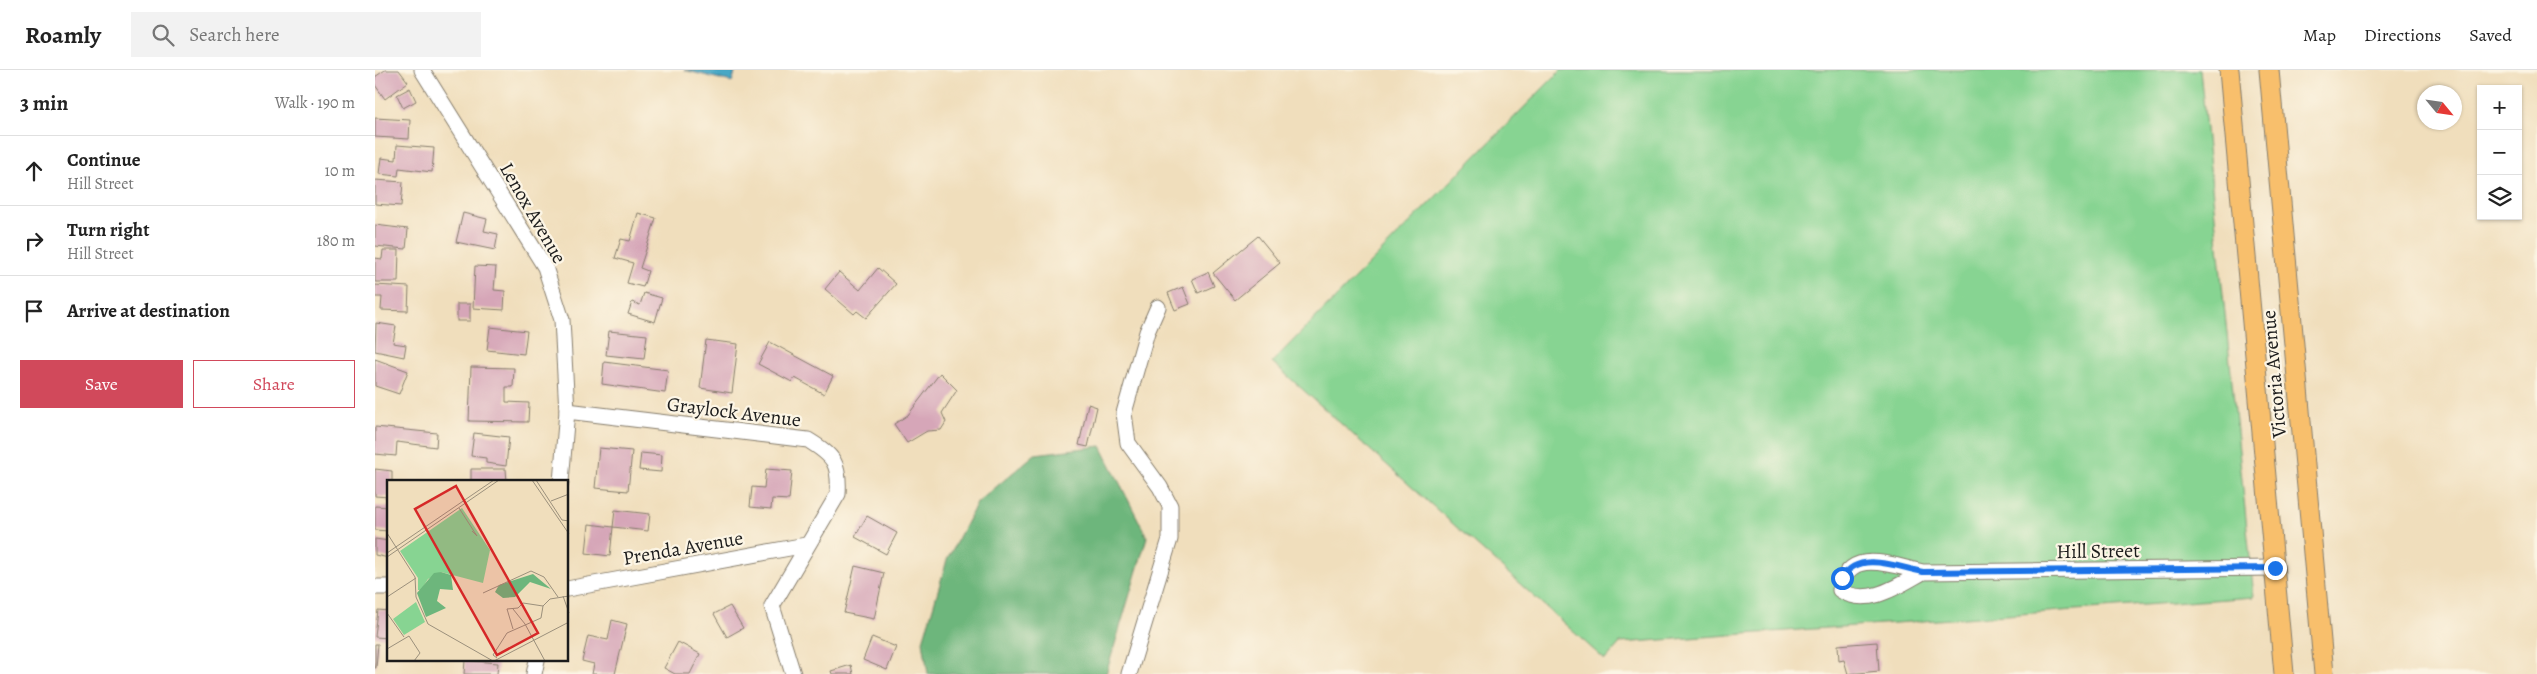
<!DOCTYPE html>
<html lang="en">
<head>
<meta charset="utf-8">
<style>
  :root { --surface:#fff; --page:#f2f2f2; --text:#222; --muted:#767676; --line:#e0e0e0; --accent:#d1495b }
  body { margin:0; font-family:Alegreya,serif; background:var(--page); color:var(--text) }
  .controls { position:absolute; right:15px; top:15px; display:grid; overflow:hidden; border-radius:0px; box-shadow:0 1px 4px #0004 }
  .controls button { width:45px; height:45px; display:grid; place-items:center; padding:0; border:0; border-bottom:1px solid var(--line); background:var(--surface); color:var(--text); font:25px sans-serif }
  .compass { position:absolute; left:2042px; top:15px; width:45px; height:45px; border-radius:50%; background:var(--surface); box-shadow:0 1px 4px #0004; rotate:119deg }
  .stop { position:absolute; width:15px; height:15px; margin:-11px; border:4px solid #1a73e8; border-radius:50%; background:#fff }
  .stop.end { background:#1a73e8; border-color:#fff; box-shadow:0 1px 5px #0008 }
  .list { margin:0; padding:0; list-style:none }
  h2 { display:flex; justify-content:space-between; align-items:center; height:65px; margin:0; padding:0 20px; font-size:21px }
  h2 small { font-size:16px; font-weight:400; color:var(--muted) }
  .list li { display:grid; grid-template-columns:32px 1fr auto; gap:15px; align-items:center; box-sizing:border-box; height:70px; padding:0 20px; border-top:1px solid var(--line) }
  .list b { display:block; font-size:19px; white-space:nowrap }
  .list p { margin:0; font-size:16px; white-space:nowrap; color:var(--muted) }
  .list em { font-size:16px; font-style:normal; color:var(--muted) }
  .actions { display:flex; gap:10px; padding:15px 20px }
  .actions a { flex:1; padding:11px 0; border:1px solid var(--accent); border-radius:0px; text-align:center; font-size:18px; color:var(--accent) }
  .actions .main { background:var(--accent); color:#fff }
  .icon { flex:none; width:28px; height:28px; fill:none; stroke:currentColor; stroke-width:2; stroke-linecap:round; stroke-linejoin:round }
  .map { position:relative; flex:none; width:2162px; height:604px; overflow:hidden }
  header { display:flex; align-items:center; gap:30px; box-sizing:border-box; height:70px; padding:0 25px; background:var(--surface); border-bottom:1px solid var(--line) }
  header strong { font-size:24px }
  nav { display:flex; gap:28px; margin-inline-start:auto; font-size:18px }
  .search { width:350px; height:45px; background:var(--page); display:flex; align-items:center; gap:12px; box-sizing:border-box; padding:0 18px; border-radius:0px; color:var(--muted); font-size:19px }
  main { display:flex }
  aside { flex:1; background:var(--surface) }
  .map>svg:first-child { display:block }
  .green { fill:#87d492; stroke:#527857 }
  .forest { fill:#6db67c; stroke:#44694c }
  .water { fill:#46a7c5; stroke:#316270 }
  .building { fill:#d6a6b8 }
  .lines { fill:none; stroke-linecap:round; stroke-linejoin:round }
  .minor-casing { stroke:#867d6c; stroke-width:17 }
  .major-casing { stroke:#867d6c; stroke-width:21 }
  .minor { stroke:#fff; stroke-width:15 }
  .major { stroke:#f8bf6c; stroke-width:19 }
  .route { stroke:#1a73e8; stroke-width:6 }
  .labels { text-anchor:middle; dominant-baseline:central; stroke-width:4.5; stroke-linejoin:round; paint-order:stroke }
  .street-label { font-size:20px; fill:#1c1c1c; stroke:#fcf5e5 }
  .inset-road { fill:none; stroke:#9b907c; stroke-width:1 }
  .view { fill:#d62828; fill-opacity:0.15; stroke:#d62828; stroke-width:2.5 }
  .inset-edge { fill:none; stroke:#1c1c1c; stroke-width:2.5 }
</style>
</head>
<body>
<header>
<strong>Roamly</strong>
<div class="search"><svg class="icon" aria-label="search" viewBox="0 0 24 24"><circle cx="10" cy="10" r="6"/><path d="M15 15l6 6"/></svg>Search here</div>
<nav><a>Map</a><a>Directions</a><a>Saved</a></nav>
</header>
<main>
<aside>
<h2>3 min<small>Walk · 190 m</small></h2>
<ul class="list">
<li><svg class="icon" aria-label="ahead" viewBox="0 0 24 24"><path d="M12 20V5M6 11l6-6 6 6"/></svg><div><b>Continue</b><p>Hill Street</p></div><em>10 m</em></li>
<li><svg class="icon" aria-label="right" viewBox="0 0 24 24"><path d="M7 20v-9h11M14 6l5 5-5 5"/></svg><div><b>Turn right</b><p>Hill Street</p></div><em>180 m</em></li>
<li><svg class="icon" aria-label="arrive" viewBox="0 0 24 24"><path d="M6 21V4h12l-3 4 3 4H6"/></svg><div><b>Arrive at destination</b></div></li>
</ul>
<div class="actions"><a class="main">Save</a><a>Share</a></div>
</aside>
<div class="map">
<svg width="2162" height="604" viewBox="0 0 2162 604">
  <rect width="100%" height="100%" fill="#fcf5e5"/>
  <filter id="ink" filterUnits="userSpaceOnUse"><feTurbulence type="fractalNoise" baseFrequency=".02" numOctaves="2"/><feDisplacementMap in="SourceGraphic" scale="10" xChannelSelector="R" yChannelSelector="G"/><feConvolveMatrix kernelMatrix="1 2 1 2 8 2 1 2 1" color-interpolation-filters="sRGB"/></filter>
  <filter id="wash" filterUnits="userSpaceOnUse"><feTurbulence type="fractalNoise" baseFrequency=".0096" numOctaves="4" result="noise"/><feDisplacementMap in="SourceGraphic" scale="20" xChannelSelector="R" yChannelSelector="G"/><feGaussianBlur stdDeviation="1.12" result="paint"/><feColorMatrix in="noise" values="0 0 0 0 0 0 0 0 0 0 0 0 0 0 0 0 0 1.4 0 .05"/><feComposite in="paint" operator="in"/></filter>
  <g filter="url(#wash)">
    <rect width="100%" height="100%" fill="#f0debc"/>
    <!-- green -->
    <polygon class="green" points="1186,0 1825,0 1879,527 1245,573 1230,590 897,292"/>
    <!-- forest -->
    <polygon class="forest" points="726,376 772,467 731,604 553,604 548,571 572,490 602,433 660,384"/>
    <!-- water -->
    <polygon class="water" points="309,0 361,0 357,12"/>
    <g id="blocks">
      <!-- building -->
      <g class="building">
        <polygon points="10,0 24,0 33,12 10,29 0,15 0,7"/>
        <polygon points="35,18 41,31 28,38 22,25"/>
        <polygon points="0,48 35,50 34,69 0,67"/>
        <polygon points="22,75 59,78 57,102 24,98 23,106 4,104 6,88 21,90"/>
        <polygon points="0,110 28,112 26,136 0,134"/>
        <polygon points="88,143 112,149 109,161 123,164 120,180 81,172"/>
        <polygon points="263,143 281,148 265,198 273,201 268,217 252,213 258,193 240,188 246,169 255,171"/>
        <polygon points="0,155 33,159 31,179 0,176"/>
        <polygon points="883,166 905,193 860,230 838,203"/>
        <polygon points="8,180 24,180 23,212 0,212 0,188 7,189"/>
        <polygon points="100,196 121,197 119,220 130,221 129,240 98,238"/>
        <polygon points="503,198 521,214 491,248 482,241 479,244 450,219 464,202 485,220"/>
        <polygon points="833,202 839,216 823,223 817,209"/>
        <polygon points="0,215 34,217 33,241 6,240 7,227 0,227"/>
        <polygon points="808,217 815,234 800,240 793,223"/>
        <polygon points="269,223 287,228 280,252 253,244 257,232 265,235"/>
        <rect x="82" y="234" width="13" height="17"/>
        <polygon points="1,253 21,256 18,273 31,275 29,287 0,281"/>
        <polygon points="115,257 152,261 149,284 112,280"/>
        <polygon points="234,261 272,265 269,289 231,285"/>
        <polygon points="331,270 363,274 357,323 325,318"/>
        <polygon points="395,272 458,306 449,324 420,308 417,312 383,294"/>
        <polygon points="0,289 33,301 24,324 0,316"/>
        <polygon points="229,292 293,300 290,323 227,314"/>
        <polygon points="96,297 139,298 138,317 131,317 131,332 154,333 153,352 94,351"/>
        <polygon points="565,303 582,320 567,343 571,352 566,360 552,361 532,373 519,354 533,345"/>
        <polygon points="713,334 722,337 713,377 704,375"/>
        <polygon points="0,357 62,363 61,377 22,372 21,386 0,384"/>
        <polygon points="99,363 134,367 131,396 111,393 111,388 96,386"/>
        <polygon points="224,378 257,381 253,421 220,418"/>
        <polygon points="266,383 287,385 286,402 264,400"/>
        <polygon points="0,399 17,401 17,412 14,412 14,427 0,426"/>
        <polygon points="96,399 131,399 132,412 96,412"/>
        <polygon points="391,399 417,401 414,430 397,429 396,439 375,437 377,417 389,418"/>
        <polygon points="0,436 14,437 14,461 0,460"/>
        <polygon points="240,440 275,444 273,461 238,457 235,486 211,483 214,454 238,457"/>
        <polygon points="492,446 522,463 511,484 480,467"/>
        <polygon points="0,469 14,471 14,488 0,485"/>
        <polygon points="480,496 509,503 499,549 469,543"/>
        <polygon points="355,536 368,558 352,567 339,544"/>
        <polygon points="3,540 14,541 14,568 0,567"/>
        <polygon points="237,550 252,554 240,604 217,604 219,594 207,591 213,566 233,570"/>
        <polygon points="497,567 521,577 512,600 488,590"/>
        <polygon points="303,572 325,584 315,604 300,604 289,598"/>
        <polygon points="1502,572 1504,601 1473,604 1469,590 1464,591 1463,575"/>
        <polygon points="0,574 3,574 1,598 0,598"/>
        <polygon points="90,590 123,593 122,604 89,604"/>
        <polygon points="476,595 478,604 457,604 456,601"/>
      </g>
    </g>
  </g>
  <g filter="url(#ink)">
    <use href="#blocks" fill-opacity="0" stroke="#867d6c" stroke-width="1"/>
    <g class="lines">
      <defs>
        <g id="minor">
          <polyline points="47,0 170,197 187,250 192,341 186,412"/>
          <path d="M 192,341 L 433,370 C 459,386 465,393 463,424 L 397,536 L 418,604"/>
          <path d="M 1548,502 C 1523,516 1492,538 1465,520 C 1473,476 1517,496 1548,502 L 1900,498"/>
          <polyline points="0,517 14,517"/>
          <polyline points="192,519 431,475"/>
          <polyline points="159,604 162,590"/>
          <polyline points="754,604 795,469 795,436 785,417 753,373 749,343 772,262 783,237"/>
        </g>
        <g id="major">
          <polyline points="1854,0 1909,604"/>
          <polyline points="1894,0 1949,604"/>
        </g>
      </defs>
      <!-- minor casing -->
      <use href="#minor" class="minor-casing"/>
      <!-- major casing -->
      <use href="#major" class="major-casing"/>
      <!-- minor -->
      <use href="#minor" class="minor"/>
      <!-- major -->
      <use href="#major" class="major"/>
    </g>
  </g>
  <g class="lines" filter="url(#ink)">
    <!-- route -->
    <path class="route" d="M 1467,508 C 1484,480 1522,497 1548,502 L 1900,498"/>
  </g>
  <g class="labels">
    <!-- street labels -->
    <g class="street-label">
      <text transform="translate(158 143) rotate(60)">Lenox Avenue</text>
      <text transform="translate(1899 304) rotate(-95)">Victoria Avenue</text>
      <text transform="translate(359 342) rotate(7)">Graylock Avenue</text>
      <text transform="translate(308 478) rotate(-10)">Prenda Avenue</text>
      <text transform="translate(1723 481) rotate(-1)">Hill Street</text>
    </g>
  </g>
  <!-- overview -->
  <g transform="translate(12 410)">
    <rect width="181" height="181" fill="#f0debc"/>
    <path d="M 75,28 L 103,70 L 96,103 L 54,92 L 41,99 L 34,110 L 31,110 L 31,98 L 13,71 ZM 29,122 L 38,142 L 17,155 L 6,139 Z" fill="#87d492"/>
    <path d="M 54,92 L 64,95 L 66,110 L 53,109 L 50,121 L 59,128 L 39,137 L 30,113 L 47,93 ZM 146,94 L 164,109 L 143,102 L 128,117 L 116,118 L 108,112 L 112,105 Z" fill="#6db67c"/>
    <path class="inset-road" d="M 145,0 L 182,54M 149,0 L 175,40 L 182,41M 164,21 L 182,14M 72,28 L 90,56 L 85,51M 0,53 L 28,97 L 29,117 L 41,144 L 106,181M 0,73 L 107,0M 0,77 L 112,0M 96,113 L 144,91 L 157,97 L 171,117M 176,116 L 182,133M 0,117 L 29,98M 126,129 L 138,144 L 158,181M 0,133 L 17,157M 126,149 L 120,129 L 131,128 L 136,123 L 156,126M 0,169 L 22,156 L 33,173 L 27,181M 110,178 L 106,175 L 120,153 L 154,138 L 156,126 L 163,119 L 182,116M 107,181 L 182,142"/>
    <path class="view" d="M 69,6 L 151,153 L 110,175 L 28,29 Z"/>
    <rect width="181" height="181" class="inset-edge"/>
  </g>
</svg>
<div class="controls">
<button>+</button>
<button>−</button>
<button><svg class="icon" aria-label="layers" viewBox="0 0 24 24"><path d="M12 4l9 5-9 5-9-5zM3 14l9 5 9-5"/></svg></button>
</div>
<svg class="compass" viewBox="-18 -18 36 36"><path d="M0-13l5 13h-10z" fill="#e53935"/><path d="M0 13l5-13h-10z" fill="#767676"/></svg>
<div class="stop" style="left:1467px;top:508px"></div>
<div class="stop end" style="left:1900px;top:498px"></div>
</div>
</main>
</body>
</html>
